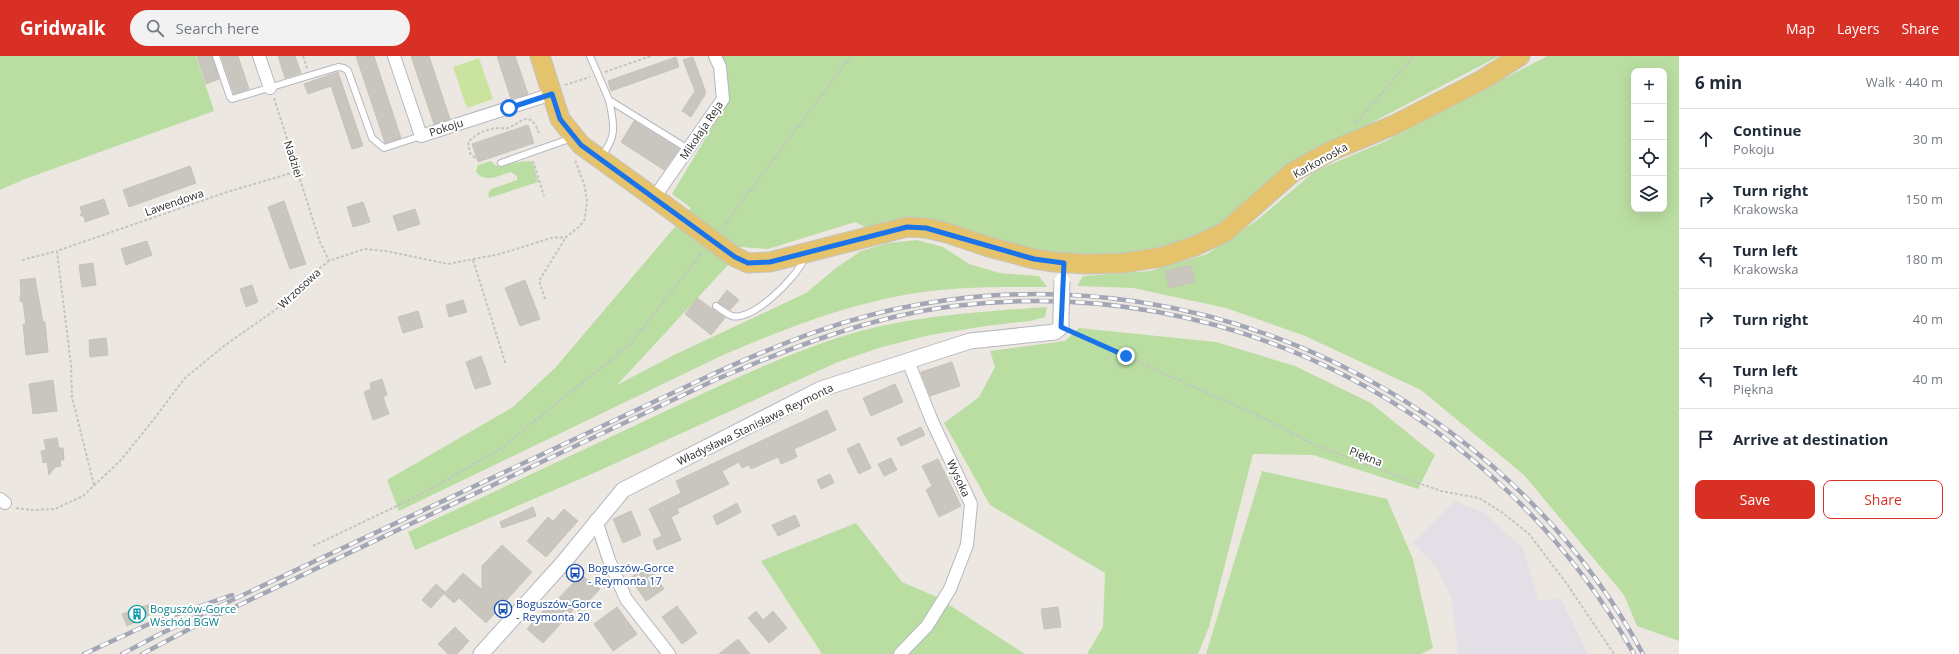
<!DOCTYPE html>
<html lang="en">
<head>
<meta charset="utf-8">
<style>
  :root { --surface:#fff; --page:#f2f2f3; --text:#1f2937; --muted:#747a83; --line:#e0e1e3; --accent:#d93025 }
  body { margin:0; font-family:"Open Sans",sans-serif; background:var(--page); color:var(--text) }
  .controls { position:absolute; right:12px; top:12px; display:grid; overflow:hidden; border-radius:8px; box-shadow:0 4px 16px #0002 }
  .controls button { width:36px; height:36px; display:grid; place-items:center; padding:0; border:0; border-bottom:1px solid var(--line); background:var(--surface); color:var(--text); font:20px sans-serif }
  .stop { position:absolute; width:12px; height:12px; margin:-9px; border:3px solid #1a73e8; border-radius:50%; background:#fff }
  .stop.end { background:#1a73e8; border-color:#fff; box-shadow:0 1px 4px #0008 }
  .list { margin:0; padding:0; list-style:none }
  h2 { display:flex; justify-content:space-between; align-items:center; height:52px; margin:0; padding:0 16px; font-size:17px }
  h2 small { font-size:13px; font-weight:400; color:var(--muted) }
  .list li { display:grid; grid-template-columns:26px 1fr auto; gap:12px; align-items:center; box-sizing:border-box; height:60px; padding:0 16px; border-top:1px solid var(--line) }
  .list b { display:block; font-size:15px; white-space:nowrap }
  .list p { margin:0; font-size:13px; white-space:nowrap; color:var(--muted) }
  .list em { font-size:13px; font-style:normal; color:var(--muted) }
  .actions { display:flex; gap:8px; padding:12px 16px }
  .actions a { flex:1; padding:9px 0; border:1px solid var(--accent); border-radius:8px; text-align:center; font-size:14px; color:var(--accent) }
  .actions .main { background:var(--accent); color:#fff }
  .icon { flex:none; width:22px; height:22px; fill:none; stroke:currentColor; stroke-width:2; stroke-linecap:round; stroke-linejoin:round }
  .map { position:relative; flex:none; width:1679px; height:598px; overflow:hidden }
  header { display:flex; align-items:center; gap:24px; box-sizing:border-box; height:56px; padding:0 20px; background:var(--accent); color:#fff }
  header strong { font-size:19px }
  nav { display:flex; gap:22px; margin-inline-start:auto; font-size:14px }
  .search { width:280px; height:36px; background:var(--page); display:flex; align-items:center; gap:10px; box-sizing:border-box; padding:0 14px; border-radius:22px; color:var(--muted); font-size:15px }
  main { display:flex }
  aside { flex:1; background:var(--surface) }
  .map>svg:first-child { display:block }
  .industrial { fill:#e2e0e6 }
  .green { fill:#badea2; fill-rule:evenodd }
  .pitch { fill:#cae49f }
  .building { fill:#c9c5bf; stroke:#c8c3ba }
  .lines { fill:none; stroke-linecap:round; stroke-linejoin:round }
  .service-casing { stroke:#b4b7bf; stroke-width:8 }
  .minor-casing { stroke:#b4b7bf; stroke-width:14 }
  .tertiary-casing { stroke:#b4b7bf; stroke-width:17 }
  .primary-casing { stroke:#c4c4c4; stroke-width:21 }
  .path { stroke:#c4c4c4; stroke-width:2; stroke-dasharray:3 2; stroke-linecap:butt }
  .service { stroke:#fff; stroke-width:6 }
  .minor { stroke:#fff; stroke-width:12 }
  .tertiary { stroke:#fff; stroke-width:15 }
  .primary { stroke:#e5c36d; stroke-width:19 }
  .rail-casing { stroke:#a3a7b5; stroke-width:4.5 }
  .rail { stroke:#fff; stroke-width:3; stroke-dasharray:9; stroke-linecap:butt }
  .tertiary-bridge-casing { stroke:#b4b7bf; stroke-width:17; stroke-linecap:butt }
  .primary-bridge-casing { stroke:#c4c4c4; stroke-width:21; stroke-linecap:butt }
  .tertiary-bridge { stroke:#fff; stroke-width:15 }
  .primary-bridge { stroke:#e5c36d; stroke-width:19 }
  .route { stroke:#1a73e8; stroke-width:5 }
  .labels { text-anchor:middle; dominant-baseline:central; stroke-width:4; stroke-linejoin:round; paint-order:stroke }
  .street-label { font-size:11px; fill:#2d2d2d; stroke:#fff }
  .transit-label { font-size:11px; fill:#164399; stroke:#fff; text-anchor:start }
  .culture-label { font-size:11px; fill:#0d838f; stroke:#fff; text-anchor:start }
</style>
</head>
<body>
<header>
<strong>Gridwalk</strong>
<div class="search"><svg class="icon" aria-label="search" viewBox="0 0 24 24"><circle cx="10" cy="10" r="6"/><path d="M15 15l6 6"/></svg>Search here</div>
<nav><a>Map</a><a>Layers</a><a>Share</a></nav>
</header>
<main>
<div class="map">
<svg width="1679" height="598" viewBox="0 0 1679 598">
  <rect width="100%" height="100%" fill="#ede7e1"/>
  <!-- industrial -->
  <polygon class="industrial" points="1455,445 1484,457 1523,492 1538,544 1561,543 1588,598 1458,598 1452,544 1436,511 1413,486"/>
  <!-- green -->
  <g class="green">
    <polygon points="0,0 196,0 214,55 25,123 0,134"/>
    <path d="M 722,0 L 1499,0 L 1333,87 L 1222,169 L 1192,182 L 1159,193 L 1110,200 L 1036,198 L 918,163 L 887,165 L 867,172 L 855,166 L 768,193 L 741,191 L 728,209 L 617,329 L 674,299 L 806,237 L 836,212 L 861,195 L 888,187 L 917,184 L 943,191 L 969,208 L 1000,217 L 1039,220 L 1047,231 C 998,231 948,230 899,240 C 837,252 779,275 721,300 L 399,455 L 387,424 L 513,351 L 555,312 L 691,152 L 672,138 L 729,43 L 725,9 Z"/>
    <path d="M 1547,0 L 1679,0 L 1679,585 L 1637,570 L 1624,539 L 1524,419 L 1421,334 L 1305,280 L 1226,252 L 1133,232 L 1077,230 L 1083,220 L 1150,215 L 1207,198 L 1256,165 L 1315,115 L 1388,84 ZM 1634,15 L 1664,15 L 1664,153 L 1634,153 Z"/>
    <path d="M 491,105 L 495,109 L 500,110 L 510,107 L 530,105 L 533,107 L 538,126 L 489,142 L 488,138 L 491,133 L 517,124 L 517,120 L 511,116 C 499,119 486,128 476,116 L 478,109 Z"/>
    <path d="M 1047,251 L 1045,261 L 1030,265 L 986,270 L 930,279 L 882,291 L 838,306 L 594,417 L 415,494 L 408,476 C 489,438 570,400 651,362 C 713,333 775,302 840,281 C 907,260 978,256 1047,251 Z"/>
    <polygon points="1079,272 1216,286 1295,310 1371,347 1435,399 1418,433 1313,399 1253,398 1209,571 1198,598 1087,598 1103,571 1105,517 990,449 944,367 979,341 995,311 990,295 1065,285"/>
    <polygon points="1262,415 1387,443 1413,503 1433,592 1421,598 1206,598"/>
    <polygon points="856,467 902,526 937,541 1025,598 822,598 761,505"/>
  </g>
  <!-- pitch -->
  <polygon class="pitch" points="479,2 493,43 467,52 453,11"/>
  <!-- building -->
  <g class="building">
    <polygon points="197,0 212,0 219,23 206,28"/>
    <polygon points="221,0 238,0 249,33 234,38"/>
    <polygon points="278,0 295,0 301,17 285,22"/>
    <polygon points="356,0 374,0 401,82 385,87"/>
    <polygon points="411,0 429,0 450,63 434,68"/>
    <polygon points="497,0 515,0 528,38 511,43"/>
    <polygon points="676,1 679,11 611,35 608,25"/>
    <polygon points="693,1 706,37 691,61 682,55 695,35 683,4"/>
    <polygon points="338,16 363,90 352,93 331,30 308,38 304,28"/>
    <polygon points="634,65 679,93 664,114 621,86"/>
    <polygon points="528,69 534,87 478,106 472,88"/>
    <polygon points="190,110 196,127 129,151 123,134"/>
    <polygon points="104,143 109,158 85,166 84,161 80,159 82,156 80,151"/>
    <polygon points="284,145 306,208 290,213 268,151"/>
    <polygon points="363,146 370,166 353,171 347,151"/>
    <polygon points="415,153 420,168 398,175 393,160"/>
    <polygon points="147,185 152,199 126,209 121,193"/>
    <polygon points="93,207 96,229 82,231 79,209"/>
    <polygon points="1191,209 1195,226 1169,232 1165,215"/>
    <polygon points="35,222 43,266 45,266 48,296 26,299 23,268 26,268 23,247 20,245 20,241 21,238 20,224"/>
    <polygon points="525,224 540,263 520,270 505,232"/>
    <polygon points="252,229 258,246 246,251 240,233"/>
    <polygon points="727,234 739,244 730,254 718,246"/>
    <polygon points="697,242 725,262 711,279 685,258"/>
    <polygon points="463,244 467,256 449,261 446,249"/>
    <polygon points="418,255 423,271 403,277 398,261"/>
    <polygon points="106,282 108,299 90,301 89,284"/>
    <polygon points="481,300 491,328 475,333 466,306"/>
    <polygon points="952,306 960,330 930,340 921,316"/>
    <polygon points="382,323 387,339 383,341 389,358 373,364 364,336 371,333 370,327"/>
    <polygon points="53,324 57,355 33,358 29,328"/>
    <polygon points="895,328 903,346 871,360 863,342"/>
    <polygon points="827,354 836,374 794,393 797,401 781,408 778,401 751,413 749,409 742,412 739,406 722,415 729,428 677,453 679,457 671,461 681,484 657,494 653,484 662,480 649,453 681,437 676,425"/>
    <polygon points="921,371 925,379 901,390 897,382"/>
    <polygon points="57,382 59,392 63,392 64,404 60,404 61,410 55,411 49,419 47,406 43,407 41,395 46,394 44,384"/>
    <polygon points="859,387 871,412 859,418 847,393"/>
    <polygon points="891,402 897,414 884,420 878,408"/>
    <polygon points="938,403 961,450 939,461 926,434 932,430 922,410"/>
    <polygon points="830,418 834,427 821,433 817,424"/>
    <polygon points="737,447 741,456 717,469 713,460"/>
    <polygon points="533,451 536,460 502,472 500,466"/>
    <polygon points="564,453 578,465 546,501 527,485 548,461 553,465"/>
    <polygon points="631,455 641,479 623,487 613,463"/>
    <polygon points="795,459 800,470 778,480 772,469"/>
    <polygon points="502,489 532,516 486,567 459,542 454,547 444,538 463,517 482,534 482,510"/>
    <polygon points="648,510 664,533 646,545 630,522"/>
    <polygon points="581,519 600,533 579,555 575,552 543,587 527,573 551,546 553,548"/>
    <polygon points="436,528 445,536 431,552 422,544"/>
    <polygon points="150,548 154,557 127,570 122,558"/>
    <polygon points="677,550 697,577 682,588 662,561"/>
    <polygon points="617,551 637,578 613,595 594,568"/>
    <polygon points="1058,551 1061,571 1044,573 1041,553"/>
    <polygon points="756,555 763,564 773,555 787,572 769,587 748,562"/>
    <polygon points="455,571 469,585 457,598 448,598 438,588"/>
    <polygon points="738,583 750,598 719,598"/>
  </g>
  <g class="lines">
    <defs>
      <g id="service">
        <polyline points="216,0 230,41 232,43 338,11 344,12 348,15 372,82 384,92 421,80"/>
        <polyline points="590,0 609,44 688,93"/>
        <path d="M 600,101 C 618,82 614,67 609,44"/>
        <polyline points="501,107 572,82"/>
        <path d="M 716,250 C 721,253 726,258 732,260 C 753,265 793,224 802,207 L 802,201"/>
      </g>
      <g id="minor">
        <polyline points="259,0 270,32"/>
        <polyline points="394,0 421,80 552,38"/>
        <polyline points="654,142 723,43 720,11 715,0"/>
        <polyline points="0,443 5,447"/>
        <polyline points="596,464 609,504 626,543 669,598"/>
        <polyline points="900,598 927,570 950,533 967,489 971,448 932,365 908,305"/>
      </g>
      <polyline id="tertiary" points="481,598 563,507 623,434 821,333 970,285 1055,276 1061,271 1061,259"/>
      <g id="primary">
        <polyline points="540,0 560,63 581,89 663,148"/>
        <polyline points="735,201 748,207 770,206 907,171 926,172 947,177 989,191 1034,203 1054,206 1085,208 1124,207 1162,201 1195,190 1225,176 1293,116 1331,95 1394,69 1482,24 1520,0"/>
      </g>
    </defs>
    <!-- service casing -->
    <use href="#service" class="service-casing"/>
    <!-- minor casing -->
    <use href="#minor" class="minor-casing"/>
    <!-- tertiary casing -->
    <use href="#tertiary" class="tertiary-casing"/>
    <!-- primary casing -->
    <use href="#primary" class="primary-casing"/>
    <!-- path -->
    <g class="path">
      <polyline points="303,0 307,12"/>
      <polyline points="605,16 651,0"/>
      <polyline points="565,29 590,21"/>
      <polyline points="274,42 320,186 329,205"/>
      <polyline points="1356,67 1414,0"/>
      <path d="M 475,102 L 470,97 L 468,86 C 477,77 486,73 499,72 C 502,72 506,73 508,72 C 522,67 529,52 539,77"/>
      <polyline points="533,105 544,140"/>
      <polyline points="722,172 851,0"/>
      <polyline points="22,204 57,195"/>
      <polyline points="473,204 506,309"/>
      <polyline points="545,243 539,225 566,181"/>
      <polyline points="1073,277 1264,362 1313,388 1384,415 1441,435 1479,442 1503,457 1529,478 1567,528 1614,598"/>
      <polyline points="94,429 72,341 71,309 57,195 224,137 298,115"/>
      <polyline points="16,452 31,454 55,453 83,440 120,405 154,363 184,323 224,290 282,249 316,215 329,205 364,193 386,195 448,208 500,198 551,182 566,181 579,171 585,163 587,144 584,128 575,104"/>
      <polyline points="313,490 422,438 500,393 629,289 703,196"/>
    </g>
    <!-- service -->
    <use href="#service" class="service"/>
    <!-- minor -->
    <use href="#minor" class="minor"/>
    <!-- tertiary -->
    <use href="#tertiary" class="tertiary"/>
    <!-- primary -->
    <use href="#primary" class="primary"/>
    <defs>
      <g id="rail">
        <polyline points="84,598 149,568 232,539"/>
        <path d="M 122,598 L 160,578 L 713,318 C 781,287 849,260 922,248 C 1209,198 1505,342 1643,598"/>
        <path d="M 142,598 L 199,568 L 715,324 C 792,291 869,261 954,250 C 1231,216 1498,356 1634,598"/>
      </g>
    </defs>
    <!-- rail casing -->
    <use href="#rail" class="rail-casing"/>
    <!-- rail -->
    <use href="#rail" class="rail"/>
    <defs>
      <polyline id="tertiary-bridge" points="1061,259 1062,225"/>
      <polyline id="primary-bridge" points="663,148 735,201"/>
    </defs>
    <!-- tertiary-bridge casing -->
    <use href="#tertiary-bridge" class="tertiary-bridge-casing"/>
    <!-- primary-bridge casing -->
    <use href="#primary-bridge" class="primary-bridge-casing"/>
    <!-- tertiary-bridge -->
    <use href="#tertiary-bridge" class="tertiary-bridge"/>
    <!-- primary-bridge -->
    <use href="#primary-bridge" class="primary-bridge"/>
  </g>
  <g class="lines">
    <!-- route -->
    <polyline class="route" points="509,52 552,38 560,63 581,89 735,201 748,207 770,206 907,171 926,172 1034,203 1064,207 1061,271 1126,300"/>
  </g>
  <!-- icons -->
  <defs>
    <symbol id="bus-ring" viewBox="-11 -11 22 22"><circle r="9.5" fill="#fff" stroke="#1a4fb4" stroke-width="1.5"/><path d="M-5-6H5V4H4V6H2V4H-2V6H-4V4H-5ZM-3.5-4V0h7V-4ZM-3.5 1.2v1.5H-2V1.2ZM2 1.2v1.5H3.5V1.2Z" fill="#1a4fb4"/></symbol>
    <symbol id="building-ring" viewBox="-11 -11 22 22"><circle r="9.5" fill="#fff" stroke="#0f9aa8" stroke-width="1.5"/><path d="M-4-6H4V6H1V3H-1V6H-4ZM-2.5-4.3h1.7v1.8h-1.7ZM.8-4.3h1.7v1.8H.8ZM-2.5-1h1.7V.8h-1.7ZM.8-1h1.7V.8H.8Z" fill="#0f9aa8"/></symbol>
  </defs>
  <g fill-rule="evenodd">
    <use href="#bus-ring" x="565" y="507" width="20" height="20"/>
    <use href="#bus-ring" x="493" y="543" width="20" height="20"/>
    <use href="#building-ring" x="127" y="548" width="20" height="20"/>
  </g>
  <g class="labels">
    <!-- street labels -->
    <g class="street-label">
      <text transform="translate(446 71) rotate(-18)">Pokoju</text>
      <text transform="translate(701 74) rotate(-56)">Mikołaja Reja</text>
      <text transform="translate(294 103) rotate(72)">Nadziei</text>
      <text transform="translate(1320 104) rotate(-29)">Karkonoska</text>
      <text transform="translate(174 146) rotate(-19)">Lawendowa</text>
      <text transform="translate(299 232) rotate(-43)">Wrzosowa</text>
      <text transform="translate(755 368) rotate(-26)">Władysława Stanisława Reymonta</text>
      <text transform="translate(1366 400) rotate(21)">Piękna</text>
      <text transform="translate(959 422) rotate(65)">Wysoka</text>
    </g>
    <!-- transit labels -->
    <g class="transit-label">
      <text x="588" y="511">Boguszów-Gorce<tspan x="588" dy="13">- Reymonta 17</tspan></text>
      <text x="516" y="547">Boguszów-Gorce<tspan x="516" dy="13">- Reymonta 20</tspan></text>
    </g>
    <!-- culture labels -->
    <g class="culture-label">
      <text x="150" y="552">Boguszów-Gorce<tspan x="150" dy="13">Wschód BGW</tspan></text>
    </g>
  </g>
</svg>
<div class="controls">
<button>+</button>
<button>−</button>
<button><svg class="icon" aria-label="locate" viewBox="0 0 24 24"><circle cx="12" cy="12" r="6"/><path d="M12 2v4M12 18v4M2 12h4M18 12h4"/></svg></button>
<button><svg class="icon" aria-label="layers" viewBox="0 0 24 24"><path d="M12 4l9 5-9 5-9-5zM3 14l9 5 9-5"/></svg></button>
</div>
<div class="stop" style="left:509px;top:52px"></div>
<div class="stop end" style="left:1126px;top:300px"></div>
</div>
<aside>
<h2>6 min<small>Walk · 440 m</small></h2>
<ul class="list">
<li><svg class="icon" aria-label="ahead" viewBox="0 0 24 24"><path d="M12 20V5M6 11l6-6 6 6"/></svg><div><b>Continue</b><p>Pokoju</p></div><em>30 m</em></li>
<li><svg class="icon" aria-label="right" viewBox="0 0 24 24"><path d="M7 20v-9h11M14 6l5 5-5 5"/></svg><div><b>Turn right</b><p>Krakowska</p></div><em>150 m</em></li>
<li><svg class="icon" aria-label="left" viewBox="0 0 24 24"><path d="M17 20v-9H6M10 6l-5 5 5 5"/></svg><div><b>Turn left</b><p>Krakowska</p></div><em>180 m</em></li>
<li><svg class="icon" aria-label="right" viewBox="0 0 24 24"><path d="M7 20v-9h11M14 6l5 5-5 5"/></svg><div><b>Turn right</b></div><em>40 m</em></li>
<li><svg class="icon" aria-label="left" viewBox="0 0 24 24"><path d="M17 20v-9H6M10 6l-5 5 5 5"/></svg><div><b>Turn left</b><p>Piękna</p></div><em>40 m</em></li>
<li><svg class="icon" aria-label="arrive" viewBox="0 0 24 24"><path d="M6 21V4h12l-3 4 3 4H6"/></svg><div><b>Arrive at destination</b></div></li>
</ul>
<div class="actions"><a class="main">Save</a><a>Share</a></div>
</aside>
</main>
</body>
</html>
